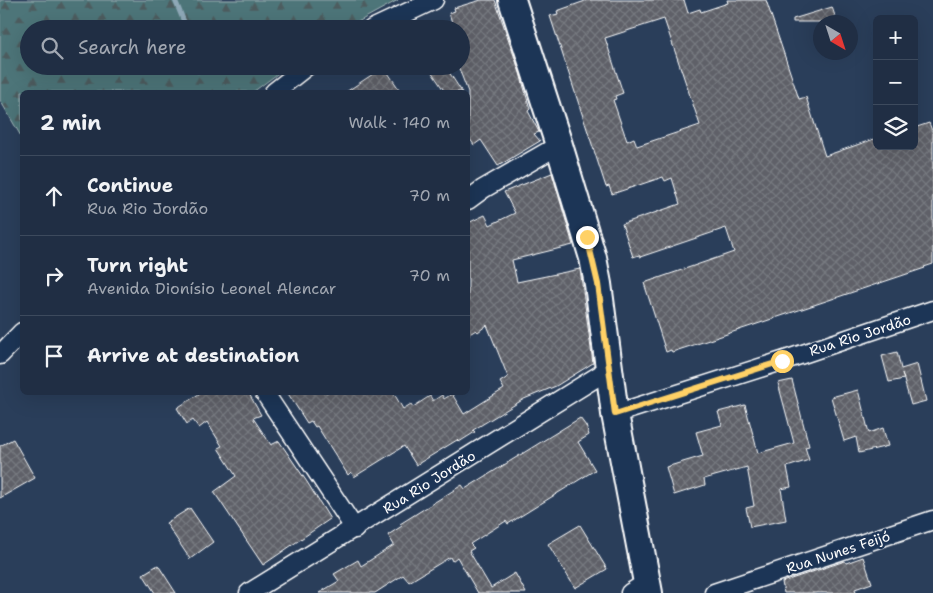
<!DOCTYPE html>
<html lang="en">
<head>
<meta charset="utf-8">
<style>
  :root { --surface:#202e44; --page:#28364b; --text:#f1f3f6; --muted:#a2a8b2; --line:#3d4a5d }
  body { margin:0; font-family:"Shantell Sans",sans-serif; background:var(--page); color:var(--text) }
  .controls { position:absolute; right:15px; top:15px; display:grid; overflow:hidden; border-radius:8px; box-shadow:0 5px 20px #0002 }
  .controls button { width:45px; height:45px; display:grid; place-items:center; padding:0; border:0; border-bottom:1px solid var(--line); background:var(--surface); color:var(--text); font:25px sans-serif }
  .compass { position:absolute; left:813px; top:15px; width:45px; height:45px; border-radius:50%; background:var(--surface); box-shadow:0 5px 20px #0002; rotate:141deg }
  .stop { position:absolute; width:15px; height:15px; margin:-11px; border:4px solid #ffd166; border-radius:50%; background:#fff }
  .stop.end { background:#ffd166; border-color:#fff; box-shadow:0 1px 5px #0008 }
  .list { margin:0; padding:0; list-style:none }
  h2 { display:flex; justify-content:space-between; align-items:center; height:65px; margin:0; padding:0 20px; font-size:21px }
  h2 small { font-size:16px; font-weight:400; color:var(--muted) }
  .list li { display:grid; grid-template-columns:32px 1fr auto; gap:15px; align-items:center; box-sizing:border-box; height:80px; padding:0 20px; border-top:1px solid var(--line) }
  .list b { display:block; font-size:19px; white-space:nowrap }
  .list p { margin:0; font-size:16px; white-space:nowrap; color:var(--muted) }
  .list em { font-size:16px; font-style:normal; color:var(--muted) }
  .icon { flex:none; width:28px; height:28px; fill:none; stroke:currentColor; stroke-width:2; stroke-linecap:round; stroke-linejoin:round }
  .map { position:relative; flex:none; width:933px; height:593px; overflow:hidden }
  .search { position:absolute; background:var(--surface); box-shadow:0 5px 20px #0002; left:20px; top:20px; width:450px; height:55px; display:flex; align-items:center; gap:12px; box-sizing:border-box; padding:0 18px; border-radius:28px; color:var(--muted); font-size:19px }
  .panel { position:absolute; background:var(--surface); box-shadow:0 5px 20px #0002; left:20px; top:90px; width:450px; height:305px; border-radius:8px }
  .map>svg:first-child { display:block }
  .forest { fill:url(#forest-firs); stroke:#a6babc }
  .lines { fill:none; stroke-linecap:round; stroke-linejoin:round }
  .stream { stroke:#8ea8b7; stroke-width:5 }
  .building { fill:url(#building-cross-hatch); stroke:#fff; fill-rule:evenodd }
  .minor-casing { stroke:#fff; stroke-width:21 }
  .secondary-casing { stroke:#fff; stroke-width:30 }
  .minor { stroke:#1d3557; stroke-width:18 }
  .secondary { stroke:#1d3557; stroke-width:26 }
  .route { stroke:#ffd166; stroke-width:6 }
  .labels { text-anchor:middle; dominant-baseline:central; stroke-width:4.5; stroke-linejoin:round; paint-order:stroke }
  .street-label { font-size:14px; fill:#fff; stroke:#1d3557 }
</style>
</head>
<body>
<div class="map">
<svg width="933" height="593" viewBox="0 0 933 593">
  <defs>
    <pattern id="forest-firs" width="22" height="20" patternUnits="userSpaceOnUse" patternTransform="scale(1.25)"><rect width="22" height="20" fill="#4e7579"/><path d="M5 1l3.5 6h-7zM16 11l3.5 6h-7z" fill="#4d5c5e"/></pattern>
    <pattern id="building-cross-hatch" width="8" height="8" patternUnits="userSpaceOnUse" patternTransform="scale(1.25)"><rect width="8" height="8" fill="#5e6168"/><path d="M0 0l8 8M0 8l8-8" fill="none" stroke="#76797f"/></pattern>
  </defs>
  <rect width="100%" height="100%" fill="#2a3e5a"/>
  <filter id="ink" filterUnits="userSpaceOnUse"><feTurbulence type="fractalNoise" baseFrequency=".02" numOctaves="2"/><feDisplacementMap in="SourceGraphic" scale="10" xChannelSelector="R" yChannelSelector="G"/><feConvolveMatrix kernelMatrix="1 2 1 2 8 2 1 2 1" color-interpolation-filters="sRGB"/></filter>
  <g filter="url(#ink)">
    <!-- forest -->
    <polygon class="forest" points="0,0 398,0 345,29 29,29 29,66 288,66 253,92 22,92 22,138 0,100"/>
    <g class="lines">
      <!-- stream -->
      <g class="stream">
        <polyline points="175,0 187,29"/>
        <polyline points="197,66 198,71"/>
      </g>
    </g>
    <!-- building -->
    <g class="building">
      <polygon points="481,0 495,0 520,73 530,109 528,111 539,132 534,134 540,141 498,166 481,140 474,145 468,136 468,92 458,66 461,66 461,29 454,29 449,13 455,11 454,8"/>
      <path d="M 588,0 L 684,0 L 688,13 L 700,9 L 701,12 L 728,3 L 727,0 L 766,0 L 799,99 L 806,97 L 825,156 L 877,138 L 877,146 L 914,146 L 914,128 L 929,123 L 933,133 L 933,264 L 924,267 L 925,268 L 709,340 L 672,352 L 671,350 L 666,352 L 644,283 L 734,252 L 726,228 L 640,257 L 639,255 L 633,257 L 622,224 L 680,204 L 672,178 L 665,181 L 663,177 L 612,194 L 609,186 L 606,187 L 550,16 L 558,14 L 557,11 ZM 664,19 L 700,125 L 637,146 L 634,138 L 627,141 L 613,100 L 616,99 L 615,96 L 623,93 L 605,38 Z"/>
      <polygon points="832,7 837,22 793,22 793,19"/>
      <polygon points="438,66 445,66 462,92 445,92 431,71"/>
      <polygon points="384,67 401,92 346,92 367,78"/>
      <polygon points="552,173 573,245 512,260 517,282 580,269 593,363 556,386 524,399 473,430 475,432 459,442 457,440 416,465 404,446 354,477 351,472 348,475 317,426 315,427 311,421 307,423 287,392 393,392 403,409 411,404 413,407 430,396 433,401 442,395 444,399 452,394 464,414 504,389 500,382 508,377 487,325 478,332 476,330 468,335 468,223 485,215 490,225 515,213 504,192"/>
      <polygon points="897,352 901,369 917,364 926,401 911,405 902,373 904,379 889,382 882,356"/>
      <polygon points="792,380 809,446 805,447 809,460 787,467 791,487 781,489 786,520 750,527 746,508 754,506 747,467 704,479 705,485 674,495 666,467 703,456 696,432 722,425 718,412 745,405 758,453 794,443 778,383"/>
      <polygon points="858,390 869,433 883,428 888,446 859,453 856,437 844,441 831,397"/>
      <polygon points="202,392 248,392 261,415 253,418 271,445 279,441 307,482 330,519 263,565 214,492 236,476 218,448 222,446 207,422 199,428 193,420 187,424 177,408"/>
      <polygon points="580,418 586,426 589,435 578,442 595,470 508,524 506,521 470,544 474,548 469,551 491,588 515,573 526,593 478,593 457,557 452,561 450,557 409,582 403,575 375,593 319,593 339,581 334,574 358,560 361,566 394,545 388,535 402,526 400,524 462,485 465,489"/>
      <polygon points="13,439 35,478 0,498 0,446"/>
      <polygon points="190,508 213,542 190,559 166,523"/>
      <polygon points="580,525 607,569 575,588 548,544"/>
      <polygon points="863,557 872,583 855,589 856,593 784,593 782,582 845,561 846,563"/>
      <polygon points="158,565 176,593 155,593 143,574"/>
    </g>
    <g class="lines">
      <defs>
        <g id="minor">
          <polyline points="372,29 434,0"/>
          <polyline points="274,92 307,66"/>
          <polyline points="468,200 483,189 559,145"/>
          <polyline points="0,355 22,332"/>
          <polyline points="264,392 355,529"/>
          <polyline points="615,414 782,361 933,310"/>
          <polyline points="249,593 608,370"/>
          <polyline points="630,593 647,582"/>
          <polyline points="714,593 933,520"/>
        </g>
        <polyline id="secondary" points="512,0 559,145 593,258 598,284 615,414 649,593"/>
      </defs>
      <!-- minor casing -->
      <use href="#minor" class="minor-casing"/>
      <!-- secondary casing -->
      <use href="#secondary" class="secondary-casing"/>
      <!-- minor -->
      <use href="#minor" class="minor"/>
      <!-- secondary -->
      <use href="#secondary" class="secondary"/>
    </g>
  </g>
  <g class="lines" filter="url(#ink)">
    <!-- route -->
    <polyline class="route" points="587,237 598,284 615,414 782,361"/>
  </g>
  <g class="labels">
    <!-- street labels -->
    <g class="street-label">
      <text transform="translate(860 335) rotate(-18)">Rua Rio Jordão</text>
      <text transform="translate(429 482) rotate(-32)">Rua Rio Jordão</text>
      <text transform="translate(838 552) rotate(-18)">Rua Nunes Feijó</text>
    </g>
  </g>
</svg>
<div class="controls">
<button>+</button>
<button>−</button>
<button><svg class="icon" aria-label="layers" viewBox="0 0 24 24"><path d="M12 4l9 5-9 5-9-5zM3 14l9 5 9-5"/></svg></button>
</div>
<svg class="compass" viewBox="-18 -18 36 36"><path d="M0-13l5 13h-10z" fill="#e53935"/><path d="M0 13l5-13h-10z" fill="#a2a8b2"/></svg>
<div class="stop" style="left:782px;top:361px"></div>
<div class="stop end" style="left:587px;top:237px"></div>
<div class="search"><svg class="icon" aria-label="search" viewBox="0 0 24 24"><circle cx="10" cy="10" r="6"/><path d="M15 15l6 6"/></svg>Search here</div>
<section class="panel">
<h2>2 min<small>Walk · 140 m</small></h2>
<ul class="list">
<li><svg class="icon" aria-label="ahead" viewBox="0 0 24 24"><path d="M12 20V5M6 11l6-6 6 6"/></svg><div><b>Continue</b><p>Rua Rio Jordão</p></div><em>70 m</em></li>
<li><svg class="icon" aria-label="right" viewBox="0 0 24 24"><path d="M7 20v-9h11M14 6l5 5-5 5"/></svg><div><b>Turn right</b><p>Avenida Dionísio Leonel Alencar</p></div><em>70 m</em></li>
<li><svg class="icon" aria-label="arrive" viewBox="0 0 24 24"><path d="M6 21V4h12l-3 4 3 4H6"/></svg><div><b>Arrive at destination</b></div></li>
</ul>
</section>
</div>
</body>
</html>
